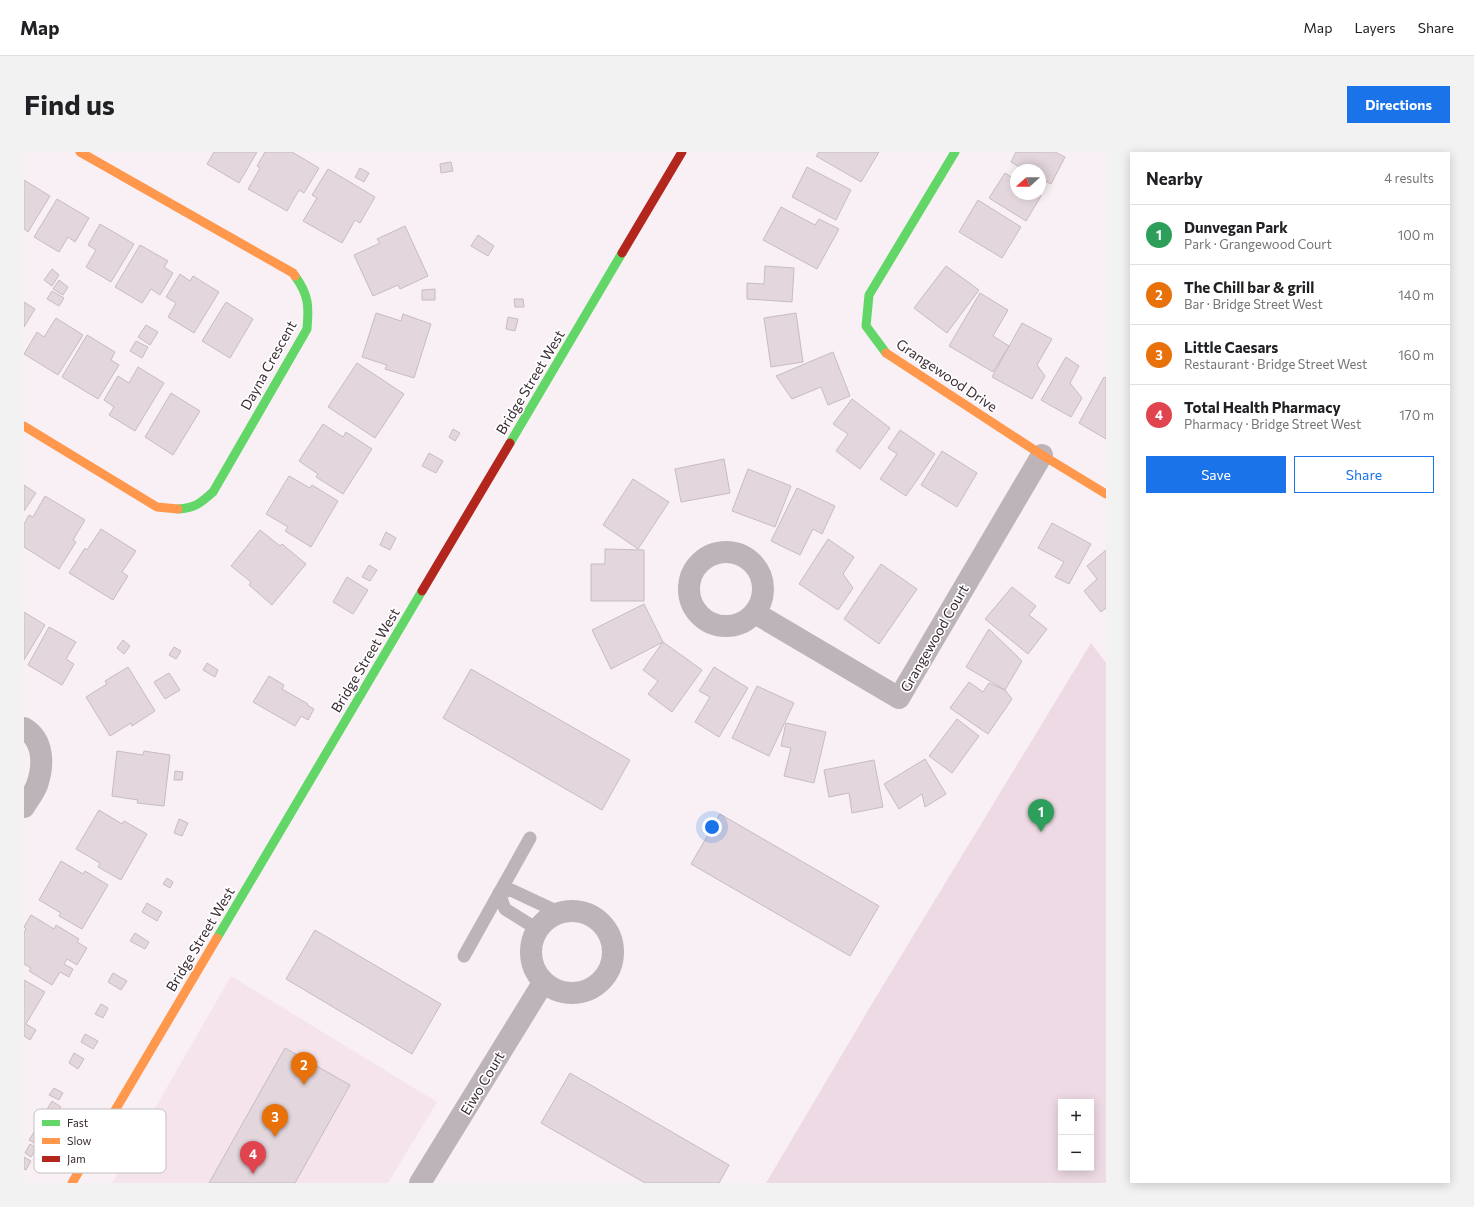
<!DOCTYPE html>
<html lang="en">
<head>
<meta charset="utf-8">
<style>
  :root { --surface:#fff; --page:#f2f2f2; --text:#202124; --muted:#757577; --line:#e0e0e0; --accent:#1a73e8 }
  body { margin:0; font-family:Commissioner,sans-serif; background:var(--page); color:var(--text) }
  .controls { position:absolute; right:12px; bottom:12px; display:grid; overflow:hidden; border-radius:0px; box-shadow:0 2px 10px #0003 }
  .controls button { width:36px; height:36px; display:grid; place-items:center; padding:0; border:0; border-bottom:1px solid var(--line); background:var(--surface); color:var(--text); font:20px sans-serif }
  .compass { position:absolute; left:986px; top:12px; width:36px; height:36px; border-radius:50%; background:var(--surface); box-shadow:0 2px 10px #0003; rotate:249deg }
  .you { position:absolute; left:688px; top:675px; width:14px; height:14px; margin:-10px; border:3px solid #fff; border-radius:50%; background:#1a73e8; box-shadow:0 0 0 6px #1a73e833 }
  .badge { display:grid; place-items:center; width:26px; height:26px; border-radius:50%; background:var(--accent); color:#fff; font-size:13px; font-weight:700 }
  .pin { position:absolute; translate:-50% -33px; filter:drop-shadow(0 1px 2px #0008) }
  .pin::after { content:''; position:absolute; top:21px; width:14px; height:12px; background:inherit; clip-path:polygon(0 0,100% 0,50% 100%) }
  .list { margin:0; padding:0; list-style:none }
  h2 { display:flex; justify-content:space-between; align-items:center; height:52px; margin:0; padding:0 16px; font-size:17px }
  h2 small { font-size:13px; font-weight:400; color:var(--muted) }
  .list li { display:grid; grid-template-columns:26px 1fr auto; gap:12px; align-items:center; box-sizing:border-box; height:60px; padding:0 16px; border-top:1px solid var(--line) }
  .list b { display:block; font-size:15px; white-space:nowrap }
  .list p { margin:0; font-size:13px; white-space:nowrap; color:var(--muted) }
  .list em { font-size:13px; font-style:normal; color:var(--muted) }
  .actions { display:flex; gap:8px; padding:12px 16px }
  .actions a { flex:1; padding:9px 0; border:1px solid var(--accent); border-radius:0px; text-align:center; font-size:14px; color:var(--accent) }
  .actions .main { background:var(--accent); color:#fff }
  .map { position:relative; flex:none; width:1082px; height:1031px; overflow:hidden; border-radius:0px }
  header { display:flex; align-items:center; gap:24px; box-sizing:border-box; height:56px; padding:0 20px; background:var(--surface); border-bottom:1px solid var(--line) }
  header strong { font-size:19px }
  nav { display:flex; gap:22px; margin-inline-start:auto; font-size:14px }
  .intro { display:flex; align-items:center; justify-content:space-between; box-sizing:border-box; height:96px; padding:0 24px }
  h1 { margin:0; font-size:28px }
  .button { padding:10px 18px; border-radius:0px; background:var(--accent); color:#fff; font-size:14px; font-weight:700 }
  main { display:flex; gap:24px; padding:0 24px }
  aside { flex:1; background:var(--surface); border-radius:0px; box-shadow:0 2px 10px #0003 }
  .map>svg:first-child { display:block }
  .built { fill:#f6e4ed }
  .green { fill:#eedae4; fill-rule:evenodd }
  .building { fill:#e3d6dd; stroke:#c6bcc1 }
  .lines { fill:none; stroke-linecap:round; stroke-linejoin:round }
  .lane { stroke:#bcb4b8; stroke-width:13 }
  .street { stroke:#bcb4b8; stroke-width:22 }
  .fast { stroke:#63d668; stroke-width:9 }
  .slow { stroke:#ff974d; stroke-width:9 }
  .jam { stroke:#b3261e; stroke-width:9 }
  .labels { text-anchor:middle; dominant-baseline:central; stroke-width:3.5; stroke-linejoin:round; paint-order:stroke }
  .street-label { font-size:14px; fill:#392b33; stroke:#fff }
  .key { fill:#fff; stroke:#c4bfc2; stroke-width:1 }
  .key-label { font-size:11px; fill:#392b33 }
</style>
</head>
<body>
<header>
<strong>Map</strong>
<nav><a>Map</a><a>Layers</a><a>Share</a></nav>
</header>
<div class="intro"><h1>Find us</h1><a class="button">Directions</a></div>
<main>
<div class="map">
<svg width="1082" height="1031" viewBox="0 0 1082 1031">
  <rect width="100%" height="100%" fill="#f8f0f4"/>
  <!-- built -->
  <polygon class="built" points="207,824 413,950 364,1031 88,1031"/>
  <!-- green -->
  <path class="green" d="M 1067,491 L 1082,511 L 1082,1031 L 742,1031 L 849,850 ZM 1037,950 L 1067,950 L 1067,1016 L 1037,1016 Z"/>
  <!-- building -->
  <g class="building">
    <polygon points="190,0 233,0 215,31 183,12"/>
    <polygon points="241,0 268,0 295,16 280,41 275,38 263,59 224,37 236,16 233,14"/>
    <polygon points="795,0 855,0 837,30 792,4"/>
    <polygon points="992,0 1031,0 1041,5 1027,32 1016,26 1016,18 1001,18 987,10"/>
    <polygon points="427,10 429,19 417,21 416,12"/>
    <polygon points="783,15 827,38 812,68 768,45"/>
    <polygon points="336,16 345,21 340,30 331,25"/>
    <polygon points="304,17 351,45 336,71 331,68 318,91 279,69 293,46 288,43"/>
    <polygon points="981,21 992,28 992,42 1014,42 1017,44 1002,69 965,46"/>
    <polygon points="0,28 26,44 4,80 0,77"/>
    <polygon points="33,47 65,66 51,90 44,85 35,100 10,85"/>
    <polygon points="954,48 997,75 978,106 935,80"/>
    <polygon points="757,55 791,73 795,67 815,77 793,117 739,88"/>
    <polygon points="76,72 110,92 87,130 62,115 72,98 64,93"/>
    <polygon points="381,74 404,124 376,137 374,133 349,144 330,103 356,91 353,87"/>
    <polygon points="454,83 470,94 464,104 447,94"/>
    <polygon points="116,93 144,109 140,115 149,121 136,143 127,137 118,151 91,135"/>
    <polygon points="741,114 770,116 768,150 723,147 723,131 740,132"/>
    <polygon points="922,114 955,138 923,181 890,156"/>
    <polygon points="28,117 35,123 28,134 20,128"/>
    <polygon points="156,122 166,129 169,124 195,140 170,181 144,165 152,151 142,145"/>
    <polygon points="35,128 44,135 39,143 29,137"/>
    <polygon points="411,137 411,148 398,148 398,138"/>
    <polygon points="28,139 40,146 35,154 23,147"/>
    <polygon points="956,141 984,158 969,184 985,194 969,220 925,194"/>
    <polygon points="490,147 499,147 500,155 491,155"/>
    <polygon points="0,150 11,157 0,175"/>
    <polygon points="202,150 229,167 206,206 178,189"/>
    <polygon points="352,161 377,169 379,162 407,172 390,226 361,217 363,213 338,205"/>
    <polygon points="772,161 779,210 747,215 740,166"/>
    <polygon points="484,165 494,167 491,179 482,177"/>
    <polygon points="32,166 59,183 34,223 0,202 13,180 20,185"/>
    <polygon points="998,171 1028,187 1013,213 1021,224 1008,247 968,225"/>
    <polygon points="122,173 134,180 126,193 114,185"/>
    <polygon points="63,183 91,200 87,208 95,213 74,247 38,225"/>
    <polygon points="112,189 124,195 118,206 106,199"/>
    <polygon points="809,200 826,244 804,253 797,235 768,247 752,224"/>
    <polygon points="1042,205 1055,214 1046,231 1058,246 1047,265 1017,248"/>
    <polygon points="333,211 380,242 351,286 304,255"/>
    <polygon points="114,215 140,231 111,279 85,263 90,255 80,248 94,224 105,231"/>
    <polygon points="1080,225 1082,226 1082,287 1055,271"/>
    <polygon points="147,241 176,259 149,303 121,285"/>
    <polygon points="828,247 866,276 836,317 812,299 824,282 809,272"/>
    <polygon points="299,272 319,285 322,280 348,297 319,342 292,325 294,322 275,309"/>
    <polygon points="429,277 436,281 431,289 425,285"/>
    <polygon points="876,278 911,302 882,344 856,327 873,302 864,296"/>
    <polygon points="918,299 953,321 933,355 897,333"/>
    <polygon points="405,301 419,309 412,321 398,314"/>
    <polygon points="700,307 706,341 657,350 651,317"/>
    <polygon points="724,317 767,334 751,375 708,359"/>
    <polygon points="265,324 286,336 288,333 314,349 287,395 261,379 264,375 242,362"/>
    <polygon points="609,327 645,350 614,397 579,373"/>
    <polygon points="0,333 12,341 0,359"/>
    <polygon points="773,336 811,354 798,382 789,377 776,403 747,389"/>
    <polygon points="21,344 61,368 49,388 52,390 35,417 0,395 0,372 5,363 9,365"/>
    <polygon points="1028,371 1067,392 1045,432 1031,425 1040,410 1014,396"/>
    <polygon points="77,377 112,399 98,420 104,424 89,448 45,421 61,396 63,398"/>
    <polygon points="236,378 256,394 258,392 282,412 248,453 225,433 227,430 207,414"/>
    <polygon points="362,380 372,386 366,398 356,393"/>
    <polygon points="804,387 830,405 819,422 829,436 814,458 775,432"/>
    <polygon points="581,397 620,398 620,449 567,449 567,412 581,412"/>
    <polygon points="1082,398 1082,456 1077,460 1060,439 1073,427 1063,414"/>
    <polygon points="857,412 893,437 855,492 820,467"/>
    <polygon points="345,413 353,418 346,429 338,425"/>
    <polygon points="323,425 344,438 329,462 309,450"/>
    <polygon points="988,435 1012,454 1005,463 1023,477 1004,502 961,467"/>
    <polygon points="620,452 639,490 587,517 568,478"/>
    <polygon points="0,460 21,473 0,508"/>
    <polygon points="25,475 52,490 42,507 50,512 38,533 4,513"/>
    <polygon points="965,477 998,509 981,538 942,515"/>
    <polygon points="99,488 106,494 100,502 93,496"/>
    <polygon points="639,490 678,518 648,560 624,542 634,529 619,518"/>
    <polygon points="150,495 157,499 152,507 145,503"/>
    <polygon points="183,511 194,518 191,525 179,518"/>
    <polygon points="104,515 131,559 108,574 107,571 86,584 62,545 83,532 81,529"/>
    <polygon points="690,515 724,536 695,585 671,570 686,545 675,539"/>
    <polygon points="447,517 606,608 578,658 419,566"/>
    <polygon points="145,521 156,538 141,547 130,530"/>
    <polygon points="245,524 260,533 258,537 284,552 283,553 290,557 284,568 277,564 271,574 229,550"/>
    <polygon points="945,530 959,540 965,531 981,538 988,547 964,582 926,556"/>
    <polygon points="733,534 770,551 745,604 708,586"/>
    <polygon points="933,567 955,584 928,621 905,604"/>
    <polygon points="762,571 802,580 790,631 760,624 767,596 757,594"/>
    <polygon points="93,599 119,603 120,599 146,603 140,654 113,651 114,648 88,644"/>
    <polygon points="901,607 922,642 901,655 898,642 875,657 860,632"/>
    <polygon points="850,608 859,655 828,661 825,641 805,645 800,618"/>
    <polygon points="151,619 159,620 158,628 150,628"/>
    <polygon points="75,658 98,672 100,669 123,682 97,728 74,715 76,711 52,697"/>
    <polygon points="696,662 855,754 826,804 667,712"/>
    <polygon points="155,667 164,671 158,684 150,681"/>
    <polygon points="37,709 59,722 61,719 84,733 58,777 35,764 37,761 15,748"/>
    <polygon points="143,726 149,730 146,736 139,732"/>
    <polygon points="123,751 138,760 133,769 118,760"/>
    <polygon points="7,763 30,777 32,773 55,787 53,790 63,796 53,813 43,807 40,812 49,817 45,825 36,820 28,833 5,819 7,816 0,812 0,780 2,777 0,775"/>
    <polygon points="291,778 417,852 388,902 262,827"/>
    <polygon points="111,781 125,790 121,797 106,789"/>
    <polygon points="89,821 103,829 97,838 84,830"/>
    <polygon points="0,828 21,840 2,872 12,878 6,888 0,884"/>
    <polygon points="77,852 84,856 79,866 71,862"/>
    <polygon points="61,882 74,889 69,897 57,890"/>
    <polygon points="261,896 326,933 271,1031 185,1031"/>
    <polygon points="50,901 60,907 54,917 45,911"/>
    <polygon points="546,921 705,1013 695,1031 621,1031 517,971"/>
    <polygon points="30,936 39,941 35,948 25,943"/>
    <polygon points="28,949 37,955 31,965 22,959"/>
    <polygon points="12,977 21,983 15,994 5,988"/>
    <polygon points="6,992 12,996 7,1005 1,1001"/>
    <polygon points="0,1005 7,1009 2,1018 0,1017"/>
  </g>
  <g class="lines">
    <!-- lane -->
    <g class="lane">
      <polyline points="513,777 481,757 475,741 487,738 534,760"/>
      <polyline points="440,804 506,686"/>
    </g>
    <!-- street -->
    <g class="street">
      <circle cx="702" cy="437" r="37"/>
      <polyline points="731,461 875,546 1018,303"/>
      <path d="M 0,576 C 20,588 20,613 13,633 C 10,641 4,648 0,655"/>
      <circle cx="548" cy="800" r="41"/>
      <polyline points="396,1031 519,831"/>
    </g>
    <!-- fast -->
    <g class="fast">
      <polyline points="862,201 842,174 845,143 931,0"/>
      <polyline points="486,291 598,101"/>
      <path d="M 154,357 C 172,356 176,351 189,340 L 283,177 C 285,155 285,143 271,124"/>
      <polyline points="193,786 398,439"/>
    </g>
    <!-- slow -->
    <g class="slow">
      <polyline points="56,0 269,121 271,124"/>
      <polyline points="862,201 1018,303 1082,342"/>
      <polyline points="0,274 133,355 154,357"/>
      <polyline points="48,1031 193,786"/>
    </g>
    <!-- jam -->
    <g class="jam">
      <polyline points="598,101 658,0"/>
      <polyline points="398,439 486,291"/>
    </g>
  </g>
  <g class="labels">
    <!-- street labels -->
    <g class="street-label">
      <text transform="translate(244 213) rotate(-61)">Dayna Crescent</text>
      <text transform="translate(923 223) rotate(34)">Grangewood Drive</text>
      <text transform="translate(506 230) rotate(-59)">Bridge Street West</text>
      <text transform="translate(910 486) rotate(-60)">Grangewood Court</text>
      <text transform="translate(341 508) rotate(-59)">Bridge Street West</text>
      <text transform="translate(176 787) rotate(-59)">Bridge Street West</text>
      <text transform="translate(458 931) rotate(-59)">Eiwo Court</text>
    </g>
  </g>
  <!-- legend -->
  <rect x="10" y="957" width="132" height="64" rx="6" class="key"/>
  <rect x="18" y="968" width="18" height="6" fill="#63d668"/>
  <rect x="18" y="986" width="18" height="6" fill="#ff974d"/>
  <rect x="18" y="1004" width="18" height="6" fill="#b3261e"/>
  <g class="key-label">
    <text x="43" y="975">Fast</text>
    <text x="43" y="993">Slow</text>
    <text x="43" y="1011">Jam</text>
  </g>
</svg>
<div class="controls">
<button>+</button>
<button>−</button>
</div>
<svg class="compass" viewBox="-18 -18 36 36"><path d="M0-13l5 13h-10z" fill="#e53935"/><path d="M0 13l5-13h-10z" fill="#757577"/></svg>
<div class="you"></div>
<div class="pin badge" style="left:1017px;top:680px;background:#2e9e5b">1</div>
<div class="pin badge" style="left:280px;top:933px;background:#e8710a">2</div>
<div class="pin badge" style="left:251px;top:985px;background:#e8710a">3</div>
<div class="pin badge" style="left:229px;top:1022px;background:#e0444e">4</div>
</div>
<aside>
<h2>Nearby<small>4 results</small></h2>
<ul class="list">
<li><span class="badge" style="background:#2e9e5b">1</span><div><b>Dunvegan Park</b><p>Park · Grangewood Court</p></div><em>100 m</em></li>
<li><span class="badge" style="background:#e8710a">2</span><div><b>The Chill bar &amp; grill</b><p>Bar · Bridge Street West</p></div><em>140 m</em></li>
<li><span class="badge" style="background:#e8710a">3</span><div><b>Little Caesars</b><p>Restaurant · Bridge Street West</p></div><em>160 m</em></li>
<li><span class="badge" style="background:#e0444e">4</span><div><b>Total Health Pharmacy</b><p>Pharmacy · Bridge Street West</p></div><em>170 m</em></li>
</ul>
<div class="actions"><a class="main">Save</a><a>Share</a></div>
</aside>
</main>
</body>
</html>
